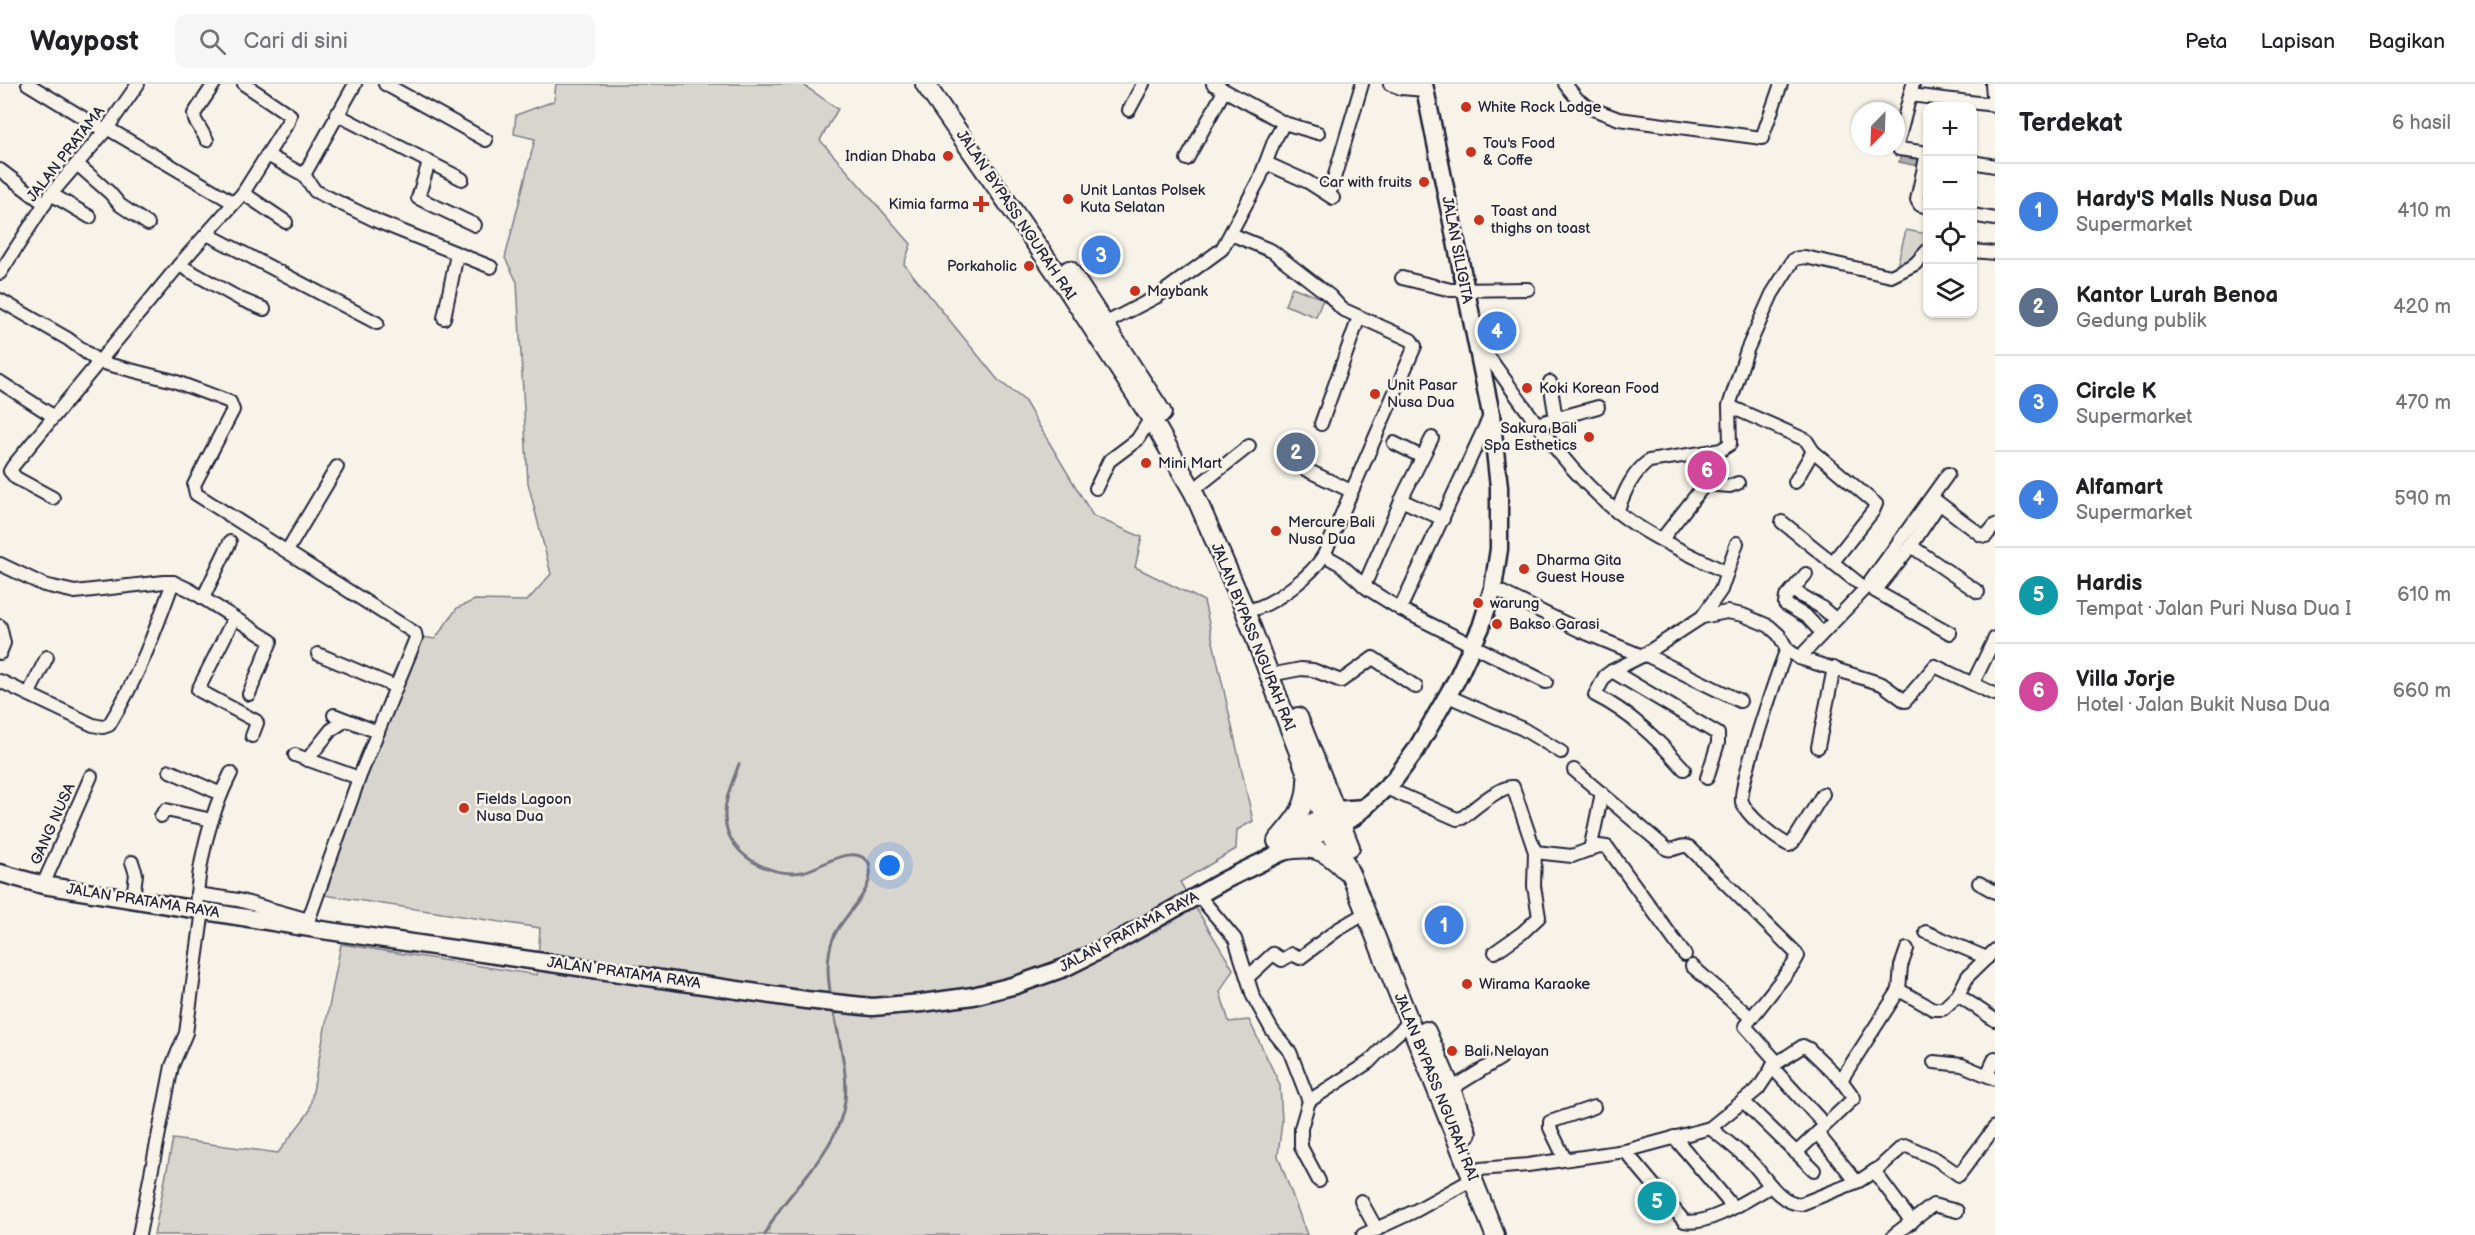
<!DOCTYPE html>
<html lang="id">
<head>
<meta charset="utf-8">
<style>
  :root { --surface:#fff; --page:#f6f6f6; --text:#202124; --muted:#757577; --line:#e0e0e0; --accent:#c8321e }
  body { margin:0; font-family:"Balsamiq Sans",sans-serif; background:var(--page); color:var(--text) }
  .controls { position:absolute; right:18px; top:18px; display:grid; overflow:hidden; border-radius:12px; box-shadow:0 2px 4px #0004 }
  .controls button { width:54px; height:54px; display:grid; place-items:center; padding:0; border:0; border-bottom:2px solid var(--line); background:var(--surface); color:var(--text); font:30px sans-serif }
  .compass { position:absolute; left:1851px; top:18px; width:54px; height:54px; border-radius:50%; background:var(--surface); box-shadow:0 2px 4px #0004; rotate:203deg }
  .you { position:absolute; left:890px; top:782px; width:21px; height:21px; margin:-15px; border:4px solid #fff; border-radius:50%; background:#1a73e8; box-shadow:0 0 0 9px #1a73e833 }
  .badge { display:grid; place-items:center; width:39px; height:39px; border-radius:50%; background:var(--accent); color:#fff; font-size:20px; font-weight:700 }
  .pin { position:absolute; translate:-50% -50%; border:3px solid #fff; box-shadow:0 2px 6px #0006 }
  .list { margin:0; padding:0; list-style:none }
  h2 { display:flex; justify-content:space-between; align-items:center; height:78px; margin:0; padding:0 24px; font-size:26px }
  h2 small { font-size:20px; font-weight:400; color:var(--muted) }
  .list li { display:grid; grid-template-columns:39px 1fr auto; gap:18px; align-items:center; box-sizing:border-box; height:96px; padding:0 24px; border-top:2px solid var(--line) }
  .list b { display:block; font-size:22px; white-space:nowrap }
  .list p { margin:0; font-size:20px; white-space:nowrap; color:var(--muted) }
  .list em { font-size:20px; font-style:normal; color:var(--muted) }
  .icon { flex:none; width:33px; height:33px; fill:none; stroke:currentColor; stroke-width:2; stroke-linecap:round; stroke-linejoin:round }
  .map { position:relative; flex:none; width:1995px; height:1151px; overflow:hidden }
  header { display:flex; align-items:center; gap:36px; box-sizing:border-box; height:84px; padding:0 30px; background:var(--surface); border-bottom:2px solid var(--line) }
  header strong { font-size:28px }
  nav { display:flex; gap:33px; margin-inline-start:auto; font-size:21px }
  .search { width:420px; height:54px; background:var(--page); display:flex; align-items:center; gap:15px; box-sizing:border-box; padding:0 21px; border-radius:12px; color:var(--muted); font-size:22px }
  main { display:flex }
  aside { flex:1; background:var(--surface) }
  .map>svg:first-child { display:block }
  .green { fill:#d8d5cf; stroke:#7d7c85; stroke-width:1.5 }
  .water { fill:#aeabad; stroke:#76747f; stroke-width:1.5 }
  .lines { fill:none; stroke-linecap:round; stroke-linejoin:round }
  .stream { stroke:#76747f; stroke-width:3 }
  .minor-casing { stroke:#22223b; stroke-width:16 }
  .major-casing { stroke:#22223b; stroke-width:21 }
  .highway-casing { stroke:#22223b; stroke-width:22 }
  .minor { stroke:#f7f3e8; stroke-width:12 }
  .major { stroke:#f7f3e8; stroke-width:16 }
  .highway { stroke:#f7f3e8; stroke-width:18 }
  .poi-dot { fill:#c8321e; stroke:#f7f3e8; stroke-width:2 }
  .labels { text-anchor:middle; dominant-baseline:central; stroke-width:5; stroke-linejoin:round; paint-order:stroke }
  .poi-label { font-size:15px; fill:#22223b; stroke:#f7f3e8; text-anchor:start }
  .street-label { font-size:15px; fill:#22223b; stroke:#f7f3e8 }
</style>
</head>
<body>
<header>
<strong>Waypost</strong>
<div class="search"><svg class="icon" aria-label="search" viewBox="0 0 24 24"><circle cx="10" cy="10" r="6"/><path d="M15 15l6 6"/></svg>Cari di sini</div>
<nav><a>Peta</a><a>Lapisan</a><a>Bagikan</a></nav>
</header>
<main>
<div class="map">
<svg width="1995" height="1151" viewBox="0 0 1995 1151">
  <rect width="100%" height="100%" fill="#f7f3e8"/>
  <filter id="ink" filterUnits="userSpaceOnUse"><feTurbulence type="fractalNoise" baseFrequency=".0167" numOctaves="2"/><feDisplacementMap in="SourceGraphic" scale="12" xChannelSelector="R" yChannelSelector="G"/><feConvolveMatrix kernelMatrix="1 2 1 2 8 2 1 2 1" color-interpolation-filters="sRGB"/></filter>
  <g filter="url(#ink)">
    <!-- green -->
    <g class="green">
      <polygon points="556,0 805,0 805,2 838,25 820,56 911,160 904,180 998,296 1024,316 1093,432 1142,453 1135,483 1204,517 1253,737 1237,746 1236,765 1180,798 1233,885 1220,908 1229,938 1249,936 1280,1001 1282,1037 1278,1072 1307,1151 154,1151 173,1055 278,1069 309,1028 341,860 537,891 540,844 317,810 388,630 422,553 435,555 457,524 475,516 527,517 551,490 528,399 517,198 505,174 535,55 514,50 516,31 554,17"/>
      <polygon points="1906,146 1927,150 1927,164 1896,186"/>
      <polygon points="1292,203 1323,215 1316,233 1285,221"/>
    </g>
    <!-- water -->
    <polygon class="water" points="1902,67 1921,71 1917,82 1899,78"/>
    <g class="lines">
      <!-- stream -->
      <g class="stream">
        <path d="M 739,680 C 733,697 724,715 725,733 C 726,770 769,794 802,788 C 818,785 833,772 849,771 C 858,770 864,772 869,779 C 877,807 844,829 834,852 C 826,871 827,892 831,912"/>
        <path d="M 765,1151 C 775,1128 792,1110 807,1091 C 860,1025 848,1001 833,924"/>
      </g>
      <defs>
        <g id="minor">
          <polyline points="28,0 105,47"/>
          <polyline points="244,0 290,31 288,38 267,71"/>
          <polyline points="385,0 486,56"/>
          <polyline points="1213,0 1284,39 1318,49"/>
          <polyline points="1390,0 1401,4 1425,6"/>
          <polyline points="1565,0 1578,16 1590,24 1619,35 1762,54 1781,0"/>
          <polyline points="1913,0 1897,61 1899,65 1928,69"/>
          <polyline points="1992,0 1994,22"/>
          <polyline points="1910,11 1995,21"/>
          <polyline points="1129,26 1143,0"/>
          <polyline points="336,30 462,95"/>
          <polyline points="107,44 234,119"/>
          <polyline points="207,56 195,36 194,30 214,0"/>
          <polyline points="1927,69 1917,116 1920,121 1928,123"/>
          <polyline points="1187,75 1224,7"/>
          <polyline points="429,78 418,114 475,141"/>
          <polyline points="1972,78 1995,82"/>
          <polyline points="1266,79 1308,98 1333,114"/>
          <polyline points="77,80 110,109 120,121 148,140"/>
          <polyline points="0,86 45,120"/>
          <polyline points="304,91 355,0"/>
          <polyline points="243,109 286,138"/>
          <polyline points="51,110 90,133"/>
          <polyline points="1329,111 1362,0"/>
          <polyline points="1972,131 1995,135"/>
          <polyline points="207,150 377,239"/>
          <path d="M 1231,150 L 1272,167 L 1330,212 L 1342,225 L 1411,256 L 1415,262 L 1324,471 C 1312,491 1277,518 1254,525"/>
          <polyline points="1972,167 1995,169"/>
          <polyline points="179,181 240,215 264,225"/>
          <polyline points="0,189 51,110 105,47 138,0"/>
          <polyline points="1402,194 1451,206 1528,205"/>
          <polyline points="0,216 68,255 99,278 174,297 230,318 233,326 194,401 196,410 415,549 416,554 359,694 306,843"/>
          <polyline points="444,234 457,170"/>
          <polyline points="1106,239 1158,212 1222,165 1260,94 1274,57 1284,39"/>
          <path d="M 1479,260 C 1522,317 1560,381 1615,426 C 1648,453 1690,470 1727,489"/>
          <polyline points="0,298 53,332"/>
          <polyline points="1550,298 1556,335"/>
          <polyline points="1729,322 1806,356 1813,367 1876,420 1873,427 1832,479"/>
          <polyline points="1321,340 1359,233"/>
          <polyline points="1536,340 1598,323"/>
          <polyline points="1394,359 1422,373"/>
          <polyline points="1292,379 1351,407"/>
          <polyline points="1795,398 1813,367"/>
          <polyline points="1202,399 1249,362"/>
          <polyline points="1096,404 1109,377 1137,356 1151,334"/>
          <polyline points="53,414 16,394 10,387 13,382 179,181 243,109 267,71 304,91 315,107 379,138 491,183"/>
          <polyline points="1401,416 1443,435"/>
          <polyline points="1935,416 1981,451 1986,452 1995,441"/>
          <polyline points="1939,420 1911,462 1875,507 1950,549"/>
          <path d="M 1617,428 C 1624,409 1632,389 1649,377 L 1721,366 L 1730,360 L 1729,322 L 1747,266 L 1772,210 L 1794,175 L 1805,173 L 1891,192 L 1915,180 L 1928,166"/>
          <polyline points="1782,438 1857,498"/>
          <polyline points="1662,455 1705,400 1730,402 1738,399"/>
          <polyline points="1911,462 1978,508"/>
          <polyline points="287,467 337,383"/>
          <polyline points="1324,471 1340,480 1368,505 1400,525 1546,598"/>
          <polyline points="0,480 44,501 75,508 164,498 173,498 190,506 271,557 249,610"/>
          <polyline points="1806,490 1786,513 1785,520 1807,533 1822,549"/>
          <polyline points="1364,502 1405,408 1432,354"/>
          <polyline points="1493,504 1581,547 1642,572"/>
          <polyline points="1792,506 1821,523 1835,535"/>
          <polyline points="203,514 230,458"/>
          <polyline points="1400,525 1491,330"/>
          <polyline points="1702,533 1721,506 1737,459"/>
          <polyline points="234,534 198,606 256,637 257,639 252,652"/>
          <polyline points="0,542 4,559 0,569"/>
          <path d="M 1787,565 C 1779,585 1737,705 1742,718 C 1747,732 1776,755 1789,761 L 1793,758 L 1823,710"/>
          <polyline points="318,570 396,603"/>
          <polyline points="1644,570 1740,617"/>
          <polyline points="1799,574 1865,505 1948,390"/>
          <polyline points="1612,587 1718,650 1718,659 1707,694"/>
          <polyline points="1280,589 1301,585 1313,586 1341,597 1373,574 1416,603"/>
          <path d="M 0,597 L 93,641 L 103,643 L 109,641 C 137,596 155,548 173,498"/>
          <polyline points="1973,599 1995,554"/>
          <polyline points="29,609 47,573"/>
          <polyline points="1448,612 1523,645 1561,668"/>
          <polyline points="334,631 378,648"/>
          <polyline points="1818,663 1834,584"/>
          <polyline points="295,671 359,694"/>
          <polyline points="307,676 331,646 346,636"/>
          <path d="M 1684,685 C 1657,655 1631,629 1595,611 L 1605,592 L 1612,587 L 1642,572 L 1702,533 L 1727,528 L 1743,531 L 1769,542 L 1779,551 L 1787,565 L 1799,574 L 1882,600 L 1905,617 L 1935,582 L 1994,610"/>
          <path d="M 1574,686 L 1667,765 C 1675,768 1681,759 1689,763 L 1796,869 L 1798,872 L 1793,881 L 1745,942 L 1777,978"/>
          <polyline points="170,687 221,710"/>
          <path d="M 1386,704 L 1457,735 L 1462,734 C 1474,725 1499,702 1513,703 L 1535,768 L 1534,802 L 1539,833 L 1522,849 L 1495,868"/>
          <polyline points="161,732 166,726 212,736"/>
          <polyline points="1590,766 1602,709"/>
          <polyline points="1535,768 1572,772 1599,762 1607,763 1685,871"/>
          <polyline points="132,778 136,790 133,814"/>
          <polyline points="1979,799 1995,808"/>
          <polyline points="43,801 91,692"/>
          <polyline points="197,810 238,816 309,836"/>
          <polyline points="1198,811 1235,855 1253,912 1272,946 1290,968 1309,1017 1301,1044 1301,1063 1319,1097"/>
          <path d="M 196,825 C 198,779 210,730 231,689"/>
          <polyline points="1926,848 1987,874"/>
          <polyline points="1692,882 1750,933"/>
          <polyline points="1248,893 1273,870 1282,876 1292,870 1300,874 1337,846 1366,829"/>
          <polyline points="1899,906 1901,882 1907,865"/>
          <polyline points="1958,911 1995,936"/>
          <polyline points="1934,978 1962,981 1995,995"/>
          <polyline points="1772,983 1825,1041"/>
          <polyline points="1987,991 1995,974"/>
          <polyline points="1841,996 1899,906 1933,925 1943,925 1958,911 1968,892 1995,866"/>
          <polyline points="1451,1005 1501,974"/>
          <polyline points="1309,1017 1369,978 1390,956 1409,939"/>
          <polyline points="1744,1018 1814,1086"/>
          <path d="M 1710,1044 C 1724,1055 1738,1066 1751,1078 C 1765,1092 1779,1120 1801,1120 L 1859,1097 L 1879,1084 L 1902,1063 L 1907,1062 L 1936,1075 L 1959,1091 L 1995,1043"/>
          <polyline points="1817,1049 1856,1097"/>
          <polyline points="1674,1053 1733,1123"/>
          <path d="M 1625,1067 L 1684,1137 C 1707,1143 1750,1114 1771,1102"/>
          <polyline points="1565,1075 1550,1044 1550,1038 1594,1023"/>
          <polyline points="1480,1085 1528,1081 1625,1067 1710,1044 1758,1005 1774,981 1803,962 1809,965 1841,996 1854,1014 1796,1069"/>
          <polyline points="1874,1087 1912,1138"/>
          <polyline points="1361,1117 1377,1146"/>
          <polyline points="139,1151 172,982 186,949 203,826"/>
          <polyline points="1363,1151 1415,1127 1473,1095"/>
          <polyline points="1894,1151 1933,1121 1957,1127"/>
        </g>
        <g id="major">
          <polyline points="1282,754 1335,726 1365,724"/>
          <polyline points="0,789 43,801 322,846 806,916 872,923 922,919 973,912 1016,901 1064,884 1112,860 1225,796 1354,733 1394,696 1416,666 1457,595 1481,543 1493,504 1499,465 1499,403 1491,330 1424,0"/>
        </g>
        <g id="highway">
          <polyline points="925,0 1066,203 1151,334 1194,409 1242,519 1323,732 1352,794 1495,1151"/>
          <polyline points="1069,186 1162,329"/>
          <polyline points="1298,633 1350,763"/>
          <path d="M 1277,757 C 1294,737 1307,725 1307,697"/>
          <path d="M 1282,767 C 1311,761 1324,764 1345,786"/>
          <polyline points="1426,947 1451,1005 1467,1049"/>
        </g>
      </defs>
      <!-- minor casing -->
      <use href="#minor" class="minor-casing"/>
      <!-- major casing -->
      <use href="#major" class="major-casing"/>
      <!-- highway casing -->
      <use href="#highway" class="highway-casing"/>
      <!-- minor -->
      <use href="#minor" class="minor"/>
      <!-- major -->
      <use href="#major" class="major"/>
      <!-- highway -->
      <use href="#highway" class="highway"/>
    </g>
  </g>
  <!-- markers -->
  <g class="poi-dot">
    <circle cx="1466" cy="23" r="6"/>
    <circle cx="1471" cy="68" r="6"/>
    <circle cx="948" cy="72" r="6"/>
    <circle cx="1424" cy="98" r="6"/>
    <circle cx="1068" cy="115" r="6"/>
    <path d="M978 111h6v6h6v6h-6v6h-6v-6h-6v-6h6z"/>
    <circle cx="1479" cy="136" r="6"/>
    <circle cx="1029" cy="182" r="6"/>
    <circle cx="1135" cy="207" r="6"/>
    <circle cx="1527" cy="304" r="6"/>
    <circle cx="1375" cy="310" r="6"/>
    <circle cx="1589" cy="353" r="6"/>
    <circle cx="1146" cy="379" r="6"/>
    <circle cx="1276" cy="447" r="6"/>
    <circle cx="1524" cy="485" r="6"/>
    <circle cx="1478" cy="519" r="6"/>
    <circle cx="1497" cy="540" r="6"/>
    <circle cx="464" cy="724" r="6"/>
    <circle cx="1467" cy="900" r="6"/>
    <circle cx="1452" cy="967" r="6"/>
  </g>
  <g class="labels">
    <!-- poi labels -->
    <g class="poi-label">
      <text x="1478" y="23">White Rock Lodge</text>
      <text x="1483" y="59">Tou's Food<tspan x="1483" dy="17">&amp; Coffe</tspan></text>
      <text x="936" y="72" text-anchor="end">Indian Dhaba</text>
      <text x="1412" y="98" text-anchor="end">Car with fruits</text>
      <text x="1080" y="106">Unit Lantas Polsek<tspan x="1080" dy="17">Kuta Selatan</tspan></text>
      <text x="969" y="120" text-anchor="end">Kimia farma</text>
      <text x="1491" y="127">Toast and<tspan x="1491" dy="17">thighs on toast</tspan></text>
      <text x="1017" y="182" text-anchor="end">Porkaholic</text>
      <text x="1147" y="207">Maybank</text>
      <text x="1387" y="301">Unit Pasar<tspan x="1387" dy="17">Nusa Dua</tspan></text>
      <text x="1539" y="304">Koki Korean Food</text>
      <text x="1577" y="344" text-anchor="end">Sakura Bali<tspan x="1577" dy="17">Spa Esthetics</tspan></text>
      <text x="1158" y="379">Mini Mart</text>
      <text x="1288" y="438">Mercure Bali<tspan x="1288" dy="17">Nusa Dua</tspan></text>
      <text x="1536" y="476">Dharma Gita<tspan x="1536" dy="17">Guest House</tspan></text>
      <text x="1490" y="519">warung</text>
      <text x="1509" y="540">Bakso Garasi</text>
      <text x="476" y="715">Fields Lagoon<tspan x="476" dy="17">Nusa Dua</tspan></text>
      <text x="1479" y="900">Wirama Karaoke</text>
      <text x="1464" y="967">Bali Nelayan</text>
    </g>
    <!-- street labels -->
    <g class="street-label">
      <text transform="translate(66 70) rotate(-52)">JALAN PRATAMA</text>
      <text transform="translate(1016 131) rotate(56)">JALAN BYPASS NGURAH RAI</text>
      <text transform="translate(1457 166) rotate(79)">JALAN SILIGITA</text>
      <text transform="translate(1253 553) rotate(68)">JALAN BYPASS NGURAH RAI</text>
      <text transform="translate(53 740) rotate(-66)">GANG NUSA</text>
      <text transform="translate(143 817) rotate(9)">JALAN PRATAMA RAYA</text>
      <text transform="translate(1129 848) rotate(-28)">JALAN PRATAMA RAYA</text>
      <text transform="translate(624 889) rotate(8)">JALAN PRATAMA RAYA</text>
      <text transform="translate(1436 1003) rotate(68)">JALAN BYPASS NGURAH RAI</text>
    </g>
  </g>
</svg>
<div class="controls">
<button>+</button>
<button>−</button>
<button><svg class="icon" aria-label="locate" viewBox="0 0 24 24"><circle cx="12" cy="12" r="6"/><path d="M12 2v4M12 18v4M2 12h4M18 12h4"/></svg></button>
<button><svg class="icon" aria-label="layers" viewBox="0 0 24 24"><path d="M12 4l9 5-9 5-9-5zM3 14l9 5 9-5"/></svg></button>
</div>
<svg class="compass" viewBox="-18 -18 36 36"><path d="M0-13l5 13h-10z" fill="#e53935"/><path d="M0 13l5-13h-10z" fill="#757577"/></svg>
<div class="you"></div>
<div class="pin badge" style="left:1444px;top:841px;background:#3f7fe0">1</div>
<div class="pin badge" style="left:1296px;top:368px;background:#5c6f8a">2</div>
<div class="pin badge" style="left:1101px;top:171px;background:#3f7fe0">3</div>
<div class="pin badge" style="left:1497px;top:247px;background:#3f7fe0">4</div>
<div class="pin badge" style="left:1657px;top:1117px;background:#0f9aa8">5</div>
<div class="pin badge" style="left:1707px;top:386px;background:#d1479c">6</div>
</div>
<aside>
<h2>Terdekat<small>6 hasil</small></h2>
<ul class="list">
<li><span class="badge" style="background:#3f7fe0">1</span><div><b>Hardy'S Malls Nusa Dua</b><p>Supermarket</p></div><em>410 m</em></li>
<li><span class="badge" style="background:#5c6f8a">2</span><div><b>Kantor Lurah Benoa</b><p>Gedung publik</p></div><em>420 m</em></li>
<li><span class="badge" style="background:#3f7fe0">3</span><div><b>Circle K</b><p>Supermarket</p></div><em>470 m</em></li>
<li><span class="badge" style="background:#3f7fe0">4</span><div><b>Alfamart</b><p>Supermarket</p></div><em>590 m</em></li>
<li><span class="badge" style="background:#0f9aa8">5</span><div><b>Hardis</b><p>Tempat · Jalan Puri Nusa Dua I</p></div><em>610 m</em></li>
<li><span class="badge" style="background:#d1479c">6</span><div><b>Villa Jorje</b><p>Hotel · Jalan Bukit Nusa Dua</p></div><em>660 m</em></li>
</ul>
</aside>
</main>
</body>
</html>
